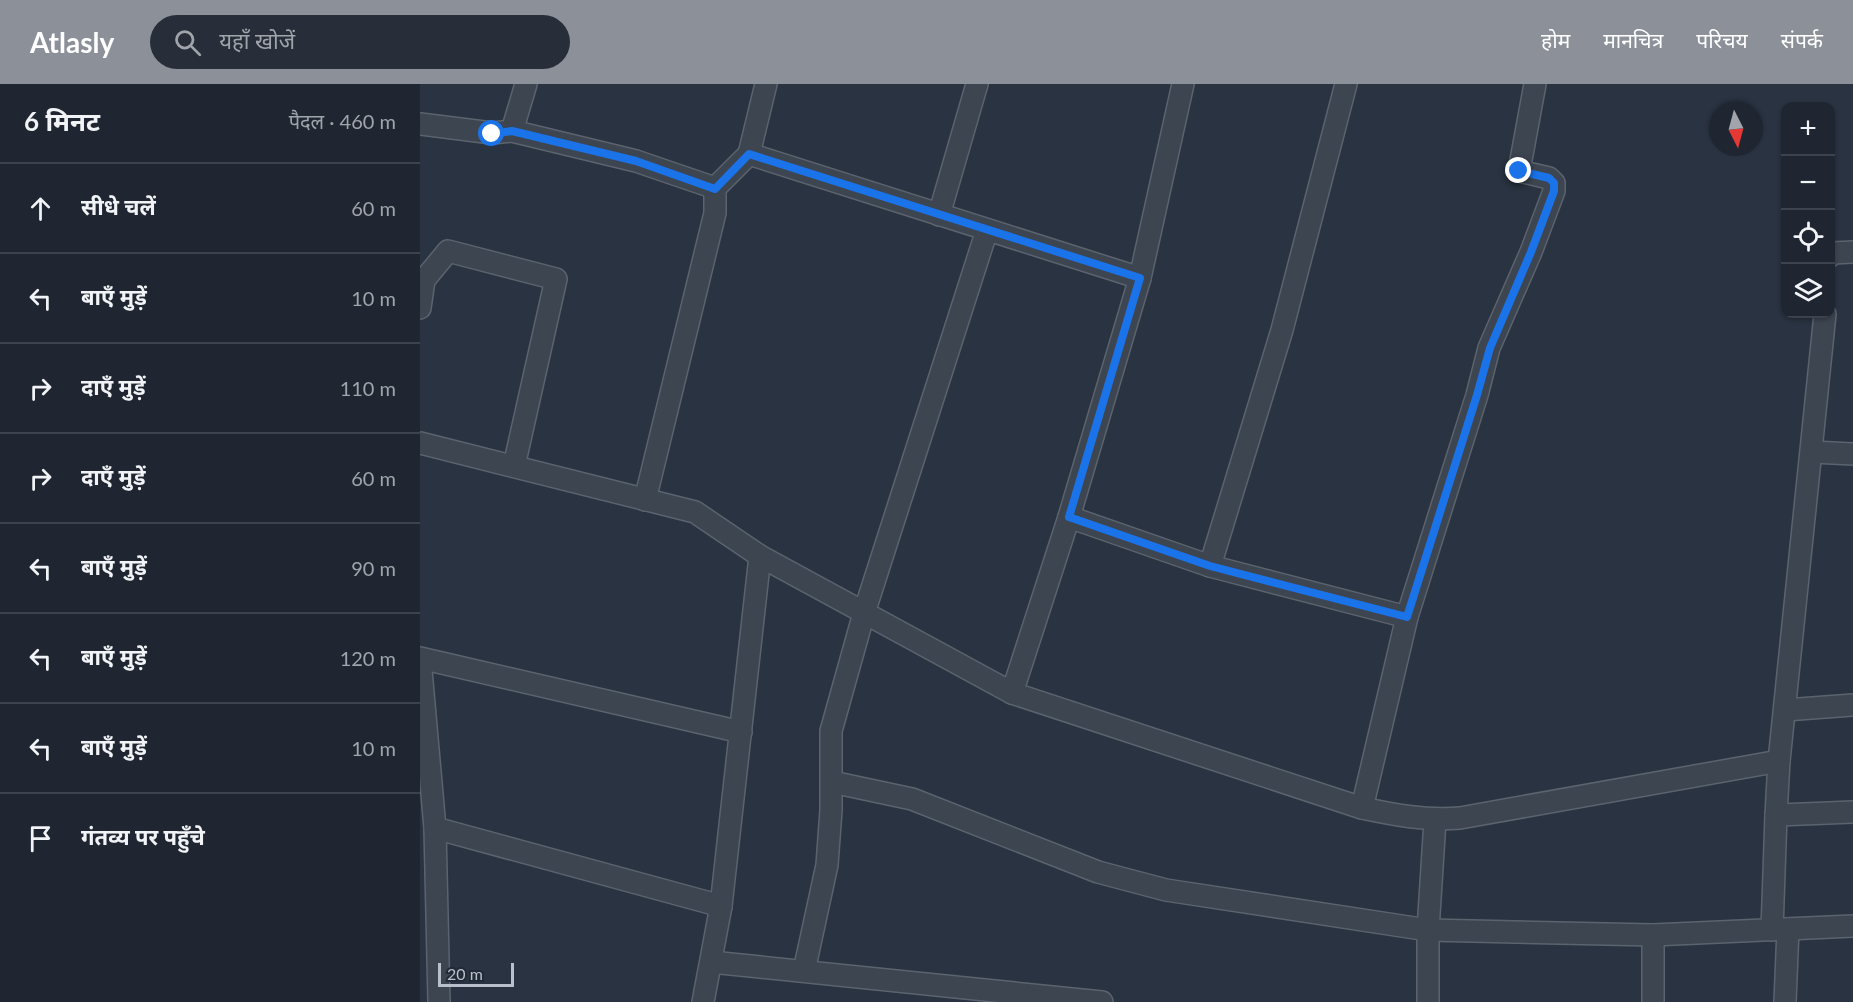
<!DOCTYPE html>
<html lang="hi">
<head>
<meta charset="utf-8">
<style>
  :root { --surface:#1f2631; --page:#272e39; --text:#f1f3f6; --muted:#a1a5ab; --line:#3c434d; --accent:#8c9099 }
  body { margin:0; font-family:Lato,"Noto Sans Devanagari",sans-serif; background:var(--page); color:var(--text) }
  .controls { position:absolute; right:18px; top:18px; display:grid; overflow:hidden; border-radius:12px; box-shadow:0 2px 4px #0004 }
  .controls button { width:54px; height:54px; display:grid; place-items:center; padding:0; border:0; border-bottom:2px solid var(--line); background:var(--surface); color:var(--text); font:30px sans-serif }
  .compass { position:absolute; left:1289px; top:18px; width:54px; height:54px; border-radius:50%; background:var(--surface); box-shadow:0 2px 4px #0004; rotate:174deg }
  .scale { position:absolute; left:18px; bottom:15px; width:76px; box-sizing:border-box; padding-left:6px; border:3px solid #bac0cb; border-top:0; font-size:16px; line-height:21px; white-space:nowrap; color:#bac0cb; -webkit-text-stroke:4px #212a36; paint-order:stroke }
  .stop { position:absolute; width:18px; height:18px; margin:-14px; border:4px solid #1a73e8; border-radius:50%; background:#fff }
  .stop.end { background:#1a73e8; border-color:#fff; box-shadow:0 2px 6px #0008 }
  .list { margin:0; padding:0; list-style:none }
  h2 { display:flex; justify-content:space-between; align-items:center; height:78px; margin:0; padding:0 24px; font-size:26px }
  h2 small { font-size:20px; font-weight:400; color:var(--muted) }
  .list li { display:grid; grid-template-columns:39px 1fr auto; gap:18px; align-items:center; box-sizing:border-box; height:90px; padding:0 24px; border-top:2px solid var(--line) }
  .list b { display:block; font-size:22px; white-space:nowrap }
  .list em { font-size:20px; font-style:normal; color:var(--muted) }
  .icon { flex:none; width:33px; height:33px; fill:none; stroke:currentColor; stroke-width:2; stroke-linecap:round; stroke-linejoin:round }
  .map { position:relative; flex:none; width:1433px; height:918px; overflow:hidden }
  header { display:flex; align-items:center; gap:36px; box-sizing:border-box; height:84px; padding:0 30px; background:var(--accent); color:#fff }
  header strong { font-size:28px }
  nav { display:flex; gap:33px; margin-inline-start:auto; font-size:21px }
  .search { width:420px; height:54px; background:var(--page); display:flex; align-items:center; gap:15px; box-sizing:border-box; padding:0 21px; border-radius:33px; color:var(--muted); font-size:22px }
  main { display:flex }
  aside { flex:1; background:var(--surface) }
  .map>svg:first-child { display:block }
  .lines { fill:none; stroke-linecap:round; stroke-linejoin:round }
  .street-casing { stroke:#5b636e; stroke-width:24 }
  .street { stroke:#3d4551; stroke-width:21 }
  .route { stroke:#1a73e8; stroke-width:8 }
</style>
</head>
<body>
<header>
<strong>Atlasly</strong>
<div class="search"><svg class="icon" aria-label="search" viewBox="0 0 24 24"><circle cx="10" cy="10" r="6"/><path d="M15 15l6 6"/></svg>यहाँ खोजें</div>
<nav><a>होम</a><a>मानचित्र</a><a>परिचय</a><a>संपर्क</a></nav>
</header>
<main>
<aside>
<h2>6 मिनट<small>पैदल · 460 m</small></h2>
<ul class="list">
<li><svg class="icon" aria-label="ahead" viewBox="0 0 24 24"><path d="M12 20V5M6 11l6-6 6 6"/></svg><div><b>सीधे चलें</b></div><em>60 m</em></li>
<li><svg class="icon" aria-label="left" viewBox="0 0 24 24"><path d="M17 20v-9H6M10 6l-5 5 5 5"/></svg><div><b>बाएँ मुड़ें</b></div><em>10 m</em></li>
<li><svg class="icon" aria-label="right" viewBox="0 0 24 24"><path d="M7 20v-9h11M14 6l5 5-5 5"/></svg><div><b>दाएँ मुड़ें</b></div><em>110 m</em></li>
<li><svg class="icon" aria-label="right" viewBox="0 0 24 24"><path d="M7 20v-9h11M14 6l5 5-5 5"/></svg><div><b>दाएँ मुड़ें</b></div><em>60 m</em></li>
<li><svg class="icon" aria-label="left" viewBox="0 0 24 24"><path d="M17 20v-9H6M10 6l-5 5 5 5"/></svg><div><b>बाएँ मुड़ें</b></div><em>90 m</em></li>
<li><svg class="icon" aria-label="left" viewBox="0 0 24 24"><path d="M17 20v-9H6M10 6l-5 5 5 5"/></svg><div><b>बाएँ मुड़ें</b></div><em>120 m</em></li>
<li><svg class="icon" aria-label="left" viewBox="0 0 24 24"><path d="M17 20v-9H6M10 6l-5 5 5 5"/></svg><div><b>बाएँ मुड़ें</b></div><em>10 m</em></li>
<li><svg class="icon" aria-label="arrive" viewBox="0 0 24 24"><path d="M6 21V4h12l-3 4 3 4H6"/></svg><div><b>गंतव्य पर पहुँचे</b></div></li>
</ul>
</aside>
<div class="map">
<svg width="1433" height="918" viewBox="0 0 1433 918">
  <rect width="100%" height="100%" fill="#293341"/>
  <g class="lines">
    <defs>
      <g id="street">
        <polyline points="346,0 329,70 720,194"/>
        <polyline points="0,40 72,49 92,47 216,77 295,104"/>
        <polyline points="92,47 106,0"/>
        <polyline points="519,131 557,0"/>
        <polyline points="1410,172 1412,169 1433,168"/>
        <polyline points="0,224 4,196 28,167 136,195 94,382"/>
        <path d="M 0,359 L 275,428 L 340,472 L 592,609 L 942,724 C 975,731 1006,737 1040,734 L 1359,677"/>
        <polyline points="1392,368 1433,370"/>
        <polyline points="225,416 295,129 295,104 329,70"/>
        <polyline points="649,433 790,482 987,533 1057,311 1069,264 1111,168 1134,107 1134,99 1129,94 1099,87 1115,0"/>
        <polyline points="790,482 862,246 926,0"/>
        <polyline points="0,574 321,648"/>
        <polyline points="0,575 15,744 19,918"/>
        <polyline points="592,609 649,433 720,194 763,0"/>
        <polyline points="1365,626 1433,621"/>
        <polyline points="412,698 492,715 678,788 746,806 1008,846 1233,851 1433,842"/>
        <polyline points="942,724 987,533"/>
        <polyline points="1356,731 1359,677 1405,230"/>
        <polyline points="15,744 301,822"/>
        <polyline points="1352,846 1356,731 1433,728"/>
        <polyline points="1233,851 1233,918"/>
        <polyline points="291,878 682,918"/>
        <polyline points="384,887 407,781 411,726 411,647 444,529 567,146"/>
        <polyline points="283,918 301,822 340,472"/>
        <polyline points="1008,918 1008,846 1015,736"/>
        <polyline points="1365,918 1368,845"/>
      </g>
    </defs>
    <!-- street casing -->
    <use href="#street" class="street-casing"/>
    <!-- street -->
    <use href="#street" class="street"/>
  </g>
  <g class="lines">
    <!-- route -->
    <polyline class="route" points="72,50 92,47 216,77 295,105 329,70 720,194 649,433 790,482 987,533 1057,311 1070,264 1111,168 1134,107 1134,99 1129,94 1099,87"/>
  </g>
</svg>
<div class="controls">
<button>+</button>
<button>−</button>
<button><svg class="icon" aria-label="locate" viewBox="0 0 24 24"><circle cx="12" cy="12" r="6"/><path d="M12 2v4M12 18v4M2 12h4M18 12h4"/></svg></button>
<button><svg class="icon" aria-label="layers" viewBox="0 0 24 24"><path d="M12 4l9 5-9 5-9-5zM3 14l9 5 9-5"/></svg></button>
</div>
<svg class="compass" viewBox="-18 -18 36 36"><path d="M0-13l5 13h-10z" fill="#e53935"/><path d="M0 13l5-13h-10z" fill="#a1a5ab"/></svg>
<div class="scale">20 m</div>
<div class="stop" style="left:72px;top:50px"></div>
<div class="stop end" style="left:1099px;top:87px"></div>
</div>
</main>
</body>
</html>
